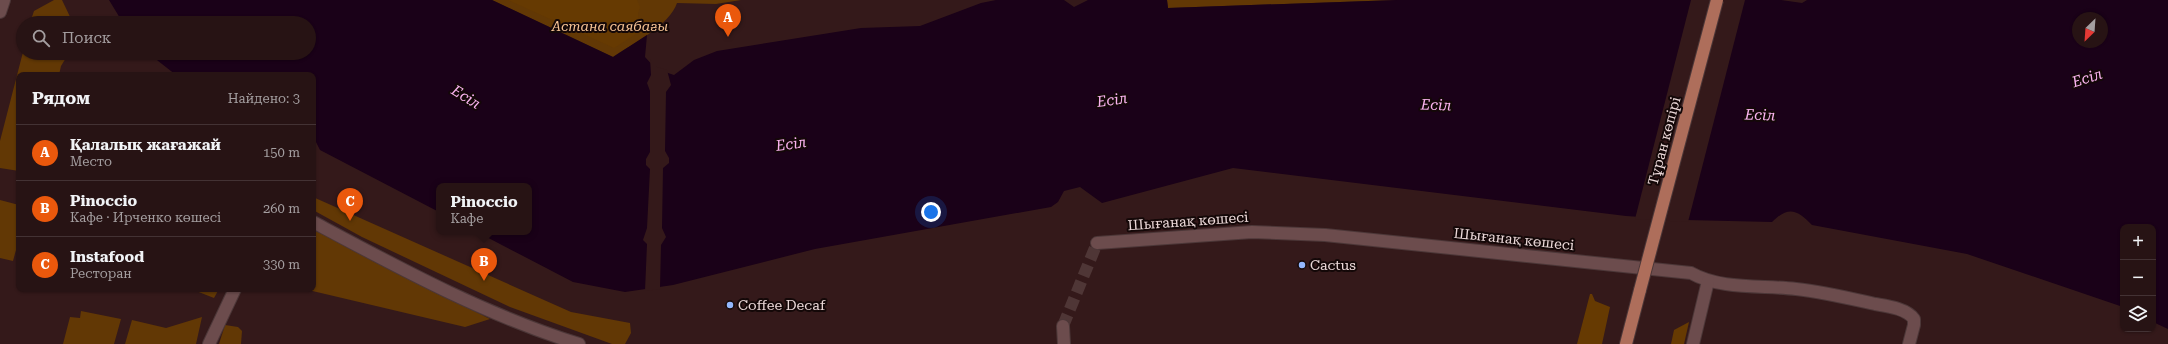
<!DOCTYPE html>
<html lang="ru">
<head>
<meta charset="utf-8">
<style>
  :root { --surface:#271314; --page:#2f1c1d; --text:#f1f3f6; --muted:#a49ea0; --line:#433234; --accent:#ea580c }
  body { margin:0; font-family:"Roboto Serif",serif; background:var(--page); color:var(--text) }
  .controls { position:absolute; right:12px; bottom:12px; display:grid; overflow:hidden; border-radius:8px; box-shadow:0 1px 3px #0004 }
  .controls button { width:36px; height:36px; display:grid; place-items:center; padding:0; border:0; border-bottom:1px solid var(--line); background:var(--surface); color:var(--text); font:20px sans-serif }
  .compass { position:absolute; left:2072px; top:12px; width:36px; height:36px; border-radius:50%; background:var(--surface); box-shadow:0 1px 3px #0004; rotate:205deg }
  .you { position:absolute; left:931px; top:212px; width:14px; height:14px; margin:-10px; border:3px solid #fff; border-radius:50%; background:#1a73e8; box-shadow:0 0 0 6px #1a73e833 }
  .badge { display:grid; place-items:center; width:26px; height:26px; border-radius:50%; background:var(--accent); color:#fff; font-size:13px; font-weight:700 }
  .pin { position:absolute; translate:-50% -33px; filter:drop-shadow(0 1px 2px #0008) }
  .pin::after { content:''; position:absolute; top:21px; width:14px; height:12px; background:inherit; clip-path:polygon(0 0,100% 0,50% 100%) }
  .popup { position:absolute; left:436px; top:183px; width:96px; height:52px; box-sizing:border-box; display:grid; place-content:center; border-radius:8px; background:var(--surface); filter:drop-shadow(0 1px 3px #0005); font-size:13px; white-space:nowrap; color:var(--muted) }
  .popup b { font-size:15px; color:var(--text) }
  .popup::after { content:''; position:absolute; left:50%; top:100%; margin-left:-8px; border:8px solid transparent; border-top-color:var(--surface) }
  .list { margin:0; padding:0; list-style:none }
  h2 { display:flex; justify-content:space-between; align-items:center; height:52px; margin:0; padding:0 16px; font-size:17px }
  h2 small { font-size:13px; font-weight:400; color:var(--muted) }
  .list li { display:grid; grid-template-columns:26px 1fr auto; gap:12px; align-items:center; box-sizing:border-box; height:56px; padding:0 16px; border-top:1px solid var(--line) }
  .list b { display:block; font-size:15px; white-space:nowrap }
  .list p { margin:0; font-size:13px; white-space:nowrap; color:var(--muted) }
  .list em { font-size:13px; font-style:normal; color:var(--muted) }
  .icon { flex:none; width:22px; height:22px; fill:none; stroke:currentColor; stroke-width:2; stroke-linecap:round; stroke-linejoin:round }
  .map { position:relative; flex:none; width:2168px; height:344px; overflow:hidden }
  .search { position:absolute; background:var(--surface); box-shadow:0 1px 3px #0004; left:16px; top:16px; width:300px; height:44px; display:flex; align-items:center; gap:10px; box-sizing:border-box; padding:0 14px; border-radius:22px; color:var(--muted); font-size:15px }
  .panel { position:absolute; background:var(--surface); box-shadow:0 1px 3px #0004; left:16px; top:72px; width:300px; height:220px; border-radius:8px }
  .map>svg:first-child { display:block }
  .green { fill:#623805 }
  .forest { fill:#663a02 }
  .water { fill:#1a0118; fill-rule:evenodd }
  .pier { fill:#34191a }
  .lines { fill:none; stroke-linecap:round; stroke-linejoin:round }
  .street-tunnel { stroke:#4f3636; stroke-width:12; stroke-dasharray:12 6; stroke-linecap:butt }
  .street-casing { stroke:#4c3738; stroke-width:14 }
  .primary-casing { stroke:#4c3738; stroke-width:14 }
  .street { stroke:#6c4c4d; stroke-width:12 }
  .primary { stroke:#ae6e5b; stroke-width:12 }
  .primary-bridge-casing { stroke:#4c3738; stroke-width:14; stroke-linecap:butt }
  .primary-bridge { stroke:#ae6e5b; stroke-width:12 }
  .poi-dot { fill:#93b7fd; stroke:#140808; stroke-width:1.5 }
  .labels { text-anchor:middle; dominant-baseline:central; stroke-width:4; stroke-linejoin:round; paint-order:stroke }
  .park-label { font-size:14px; font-style:italic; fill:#f5c294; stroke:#140808 }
  .street-label { font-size:14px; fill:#ebd8d8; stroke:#140808 }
  .poi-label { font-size:14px; fill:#ebd8d8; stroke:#140808; text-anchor:start }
  .water-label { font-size:15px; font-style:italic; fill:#fab3ef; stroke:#140808 }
</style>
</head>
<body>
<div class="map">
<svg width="2168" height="344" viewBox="0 0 2168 344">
  <rect width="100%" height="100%" fill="#34191a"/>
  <!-- green -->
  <g class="green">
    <polygon points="54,0 62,0 73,23 30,23 34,11"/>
    <path d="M 492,0 L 741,0 L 716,4 L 677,3 C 670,25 632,44 613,57 Z"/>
    <polygon points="1167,0 1397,0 1168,8"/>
    <polygon points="23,52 69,53 61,66 59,75 19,75 19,171 0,168 0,141"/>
    <polygon points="313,197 571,312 630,323 631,333 625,344 612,344 510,307 362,237 313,210"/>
    <polygon points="0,200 19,205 19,239 13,261 0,258"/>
    <polygon points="313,229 490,319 465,327 304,289 313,289"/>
    <polygon points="191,289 219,289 214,298"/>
    <polygon points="81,311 121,319 114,344 63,344 70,317 80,318"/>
    <polygon points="202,317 196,344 125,344 132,320 166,328"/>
    <polygon points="225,325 238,327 242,331 241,344 219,344"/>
  </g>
  <!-- forest -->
  <g class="forest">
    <polygon points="508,0 637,0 640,7 638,13 639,32 614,48"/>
    <polygon points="1590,294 1592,294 1595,301 1610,307 1602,344 1577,344"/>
    <polygon points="1689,322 1684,344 1671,344 1674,330"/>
  </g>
  <!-- water -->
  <path class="water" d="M 109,0 L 492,0 L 613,57 L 647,35 L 645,57 L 656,69 L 674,75 L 694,60 L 717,51 L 861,28 L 920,26 L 981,3 L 996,0 L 1064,0 L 1074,7 L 1088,0 L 1167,0 L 1168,8 L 1397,0 L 1781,0 L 1802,3 L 1807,0 L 2168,0 L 2168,329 L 2153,322 L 2153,227 L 2123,227 L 2123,307 L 1967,254 L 1812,225 C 1797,209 1788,206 1772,222 L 1686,220 L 1626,216 L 1233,168 L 1102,203 L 1080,187 L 1064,191 L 1058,202 L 1051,207 L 815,249 L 673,285 L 625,292 L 573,282 L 477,232 L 529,232 L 529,186 L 439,186 L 439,212 L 320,150 L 313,136 L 313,75 L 176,75 L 148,53 L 309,53 L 309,23 L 123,23 ZM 2078,18 L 2102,18 L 2102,42 L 2078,42 Z"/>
  <!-- pier -->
  <g class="pier">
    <polygon points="1691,0 1745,0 1688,222 1635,219"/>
    <polygon points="650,59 657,67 667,70 671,85 666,92 665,151 669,158 669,163 663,168 662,228 666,237 661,245 660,289 645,291 647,244 643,240 647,228 650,169 646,165 646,159 650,152 650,91 647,83 651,75"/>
  </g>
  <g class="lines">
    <!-- street-tunnel -->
    <polyline class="street-tunnel" points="1063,326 1097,243"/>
    <defs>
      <g id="street">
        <polyline points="0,12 4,0"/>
        <path d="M 313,222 C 399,268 485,315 579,344"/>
        <path d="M 1097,243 L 1252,232 L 1325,235 L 1691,273 C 1721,290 1762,285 1796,289 C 1823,292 1848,298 1875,304 C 1886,306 1906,308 1914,319 L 1914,325 L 1909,344"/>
        <polyline points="1063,326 1064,344"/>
        <polyline points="209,344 235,289"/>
        <polyline points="1693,344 1708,281"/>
      </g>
      <polyline id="primary" points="1626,344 1640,290"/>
    </defs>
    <!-- street casing -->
    <use href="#street" class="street-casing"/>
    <!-- primary casing -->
    <use href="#primary" class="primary-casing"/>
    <!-- street -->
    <use href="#street" class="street"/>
    <!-- primary -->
    <use href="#primary" class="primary"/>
    <defs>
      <polyline id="primary-bridge" points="1640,290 1717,0"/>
    </defs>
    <!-- primary-bridge casing -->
    <use href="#primary-bridge" class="primary-bridge-casing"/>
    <!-- primary-bridge -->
    <use href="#primary-bridge" class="primary-bridge"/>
  </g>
  <!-- markers -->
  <g class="poi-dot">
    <circle cx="1302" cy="265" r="4"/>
    <circle cx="730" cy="305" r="4"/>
  </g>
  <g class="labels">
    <!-- park labels -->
    <g class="park-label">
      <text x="610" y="26">Астана саябағы</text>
    </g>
    <!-- street labels -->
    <g class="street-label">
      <text transform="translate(1664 141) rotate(-75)">Тұран көпірі</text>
      <text transform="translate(1188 221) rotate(-4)">Шығанақ көшесі</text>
      <text transform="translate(1514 239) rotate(6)">Шығанақ көшесі</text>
    </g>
    <!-- poi labels -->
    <g class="poi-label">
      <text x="1310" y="265">Cactus</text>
      <text x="738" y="305">Coffee Decaf</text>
    </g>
    <!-- water labels -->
    <g class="water-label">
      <text transform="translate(2087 78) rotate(-18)">Есіл</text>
      <text transform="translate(466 97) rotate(32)">Есіл</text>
      <text transform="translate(1112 100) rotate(-8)">Есіл</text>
      <text transform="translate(1436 105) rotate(2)">Есіл</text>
      <text transform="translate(1760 115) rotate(2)">Есіл</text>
      <text transform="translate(791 144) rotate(-8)">Есіл</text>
    </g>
  </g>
</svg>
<div class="controls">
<button>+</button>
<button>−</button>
<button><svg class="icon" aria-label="layers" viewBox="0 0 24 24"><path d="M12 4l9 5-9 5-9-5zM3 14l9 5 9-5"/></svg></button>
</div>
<svg class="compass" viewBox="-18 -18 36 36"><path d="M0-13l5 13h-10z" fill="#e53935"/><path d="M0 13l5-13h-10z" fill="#a49ea0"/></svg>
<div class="you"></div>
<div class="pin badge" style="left:728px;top:37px">A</div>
<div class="pin badge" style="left:484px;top:281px">B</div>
<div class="popup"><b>Pinoccio</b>Кафе</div>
<div class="pin badge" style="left:350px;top:221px">C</div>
<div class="search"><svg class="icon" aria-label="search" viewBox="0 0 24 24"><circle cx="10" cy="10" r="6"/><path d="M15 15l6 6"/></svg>Поиск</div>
<section class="panel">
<h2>Рядом<small>Найдено: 3</small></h2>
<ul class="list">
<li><span class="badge">A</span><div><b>Қалалық жағажай</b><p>Место</p></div><em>150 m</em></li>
<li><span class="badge">B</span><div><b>Pinoccio</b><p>Кафе · Ирченко көшесі</p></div><em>260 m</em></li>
<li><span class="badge">C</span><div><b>Instafood</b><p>Ресторан</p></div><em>330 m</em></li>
</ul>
</section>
</div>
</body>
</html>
